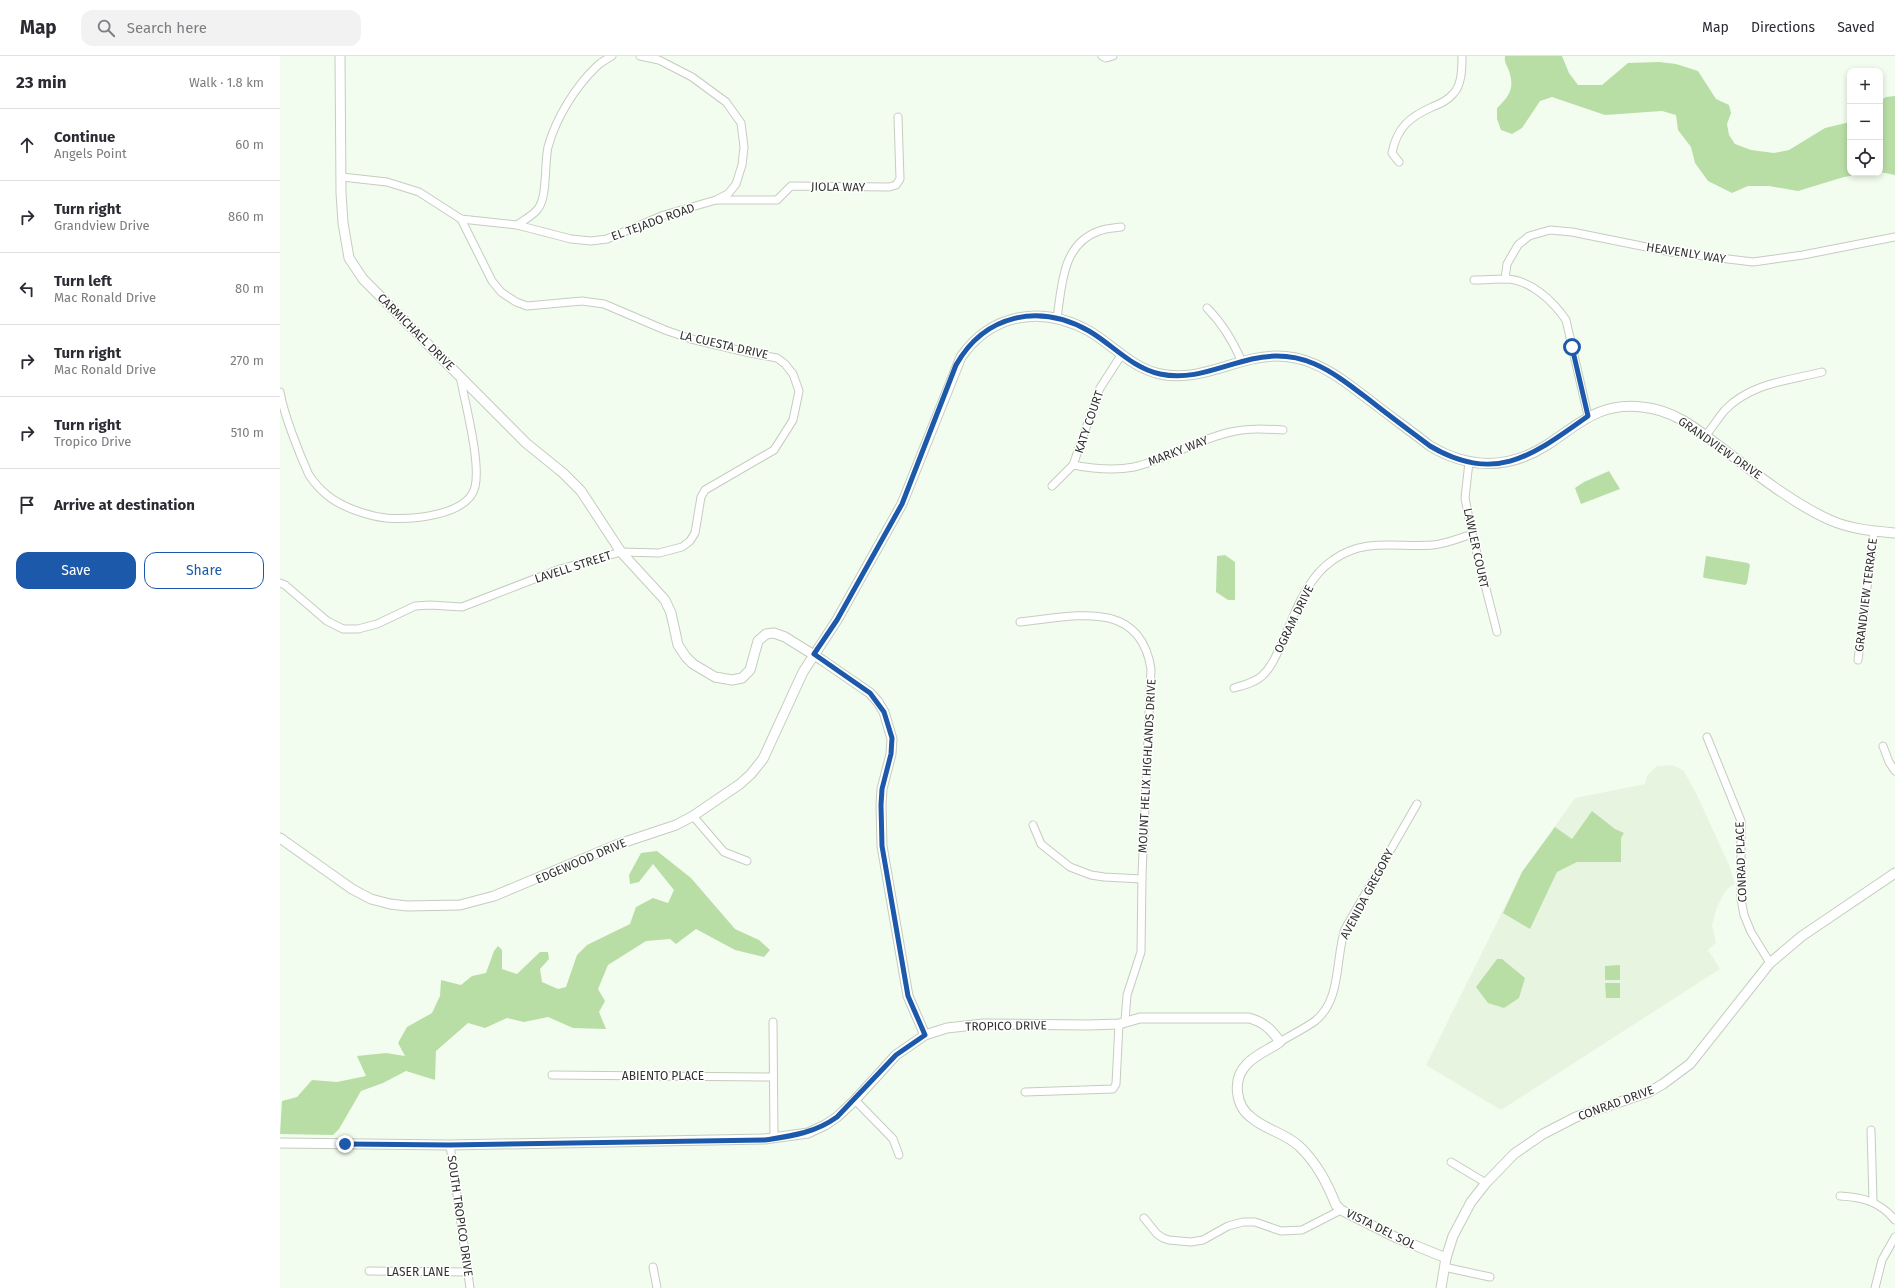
<!DOCTYPE html>
<html lang="en">
<head>
<meta charset="utf-8">
<style>
  :root { --surface:#fff; --page:#f2f2f3; --text:#2b2b33; --muted:#7c7c81; --line:#e1e1e2; --accent:#1d59ab }
  body { margin:0; font-family:"Fira Sans",sans-serif; background:var(--page); color:var(--text) }
  .controls { position:absolute; right:12px; top:12px; display:grid; overflow:hidden; border-radius:8px; box-shadow:0 2px 6px #0003 }
  .controls button { width:36px; height:36px; display:grid; place-items:center; padding:0; border:0; border-bottom:1px solid var(--line); background:var(--surface); color:var(--text); font:20px sans-serif }
  .stop { position:absolute; width:12px; height:12px; margin:-9px; border:3px solid #1d59ab; border-radius:50%; background:#fff }
  .stop.end { background:#1d59ab; border-color:#fff; box-shadow:0 1px 4px #0008 }
  .list { margin:0; padding:0; list-style:none }
  h2 { display:flex; justify-content:space-between; align-items:center; height:52px; margin:0; padding:0 16px; font-size:17px }
  h2 small { font-size:13px; font-weight:400; color:var(--muted) }
  .list li { display:grid; grid-template-columns:26px 1fr auto; gap:12px; align-items:center; box-sizing:border-box; height:72px; padding:0 16px; border-top:1px solid var(--line) }
  .list b { display:block; font-size:15px; white-space:nowrap }
  .list p { margin:0; font-size:13px; white-space:nowrap; color:var(--muted) }
  .list em { font-size:13px; font-style:normal; color:var(--muted) }
  .actions { display:flex; gap:8px; padding:12px 16px }
  .actions a { flex:1; padding:9px 0; border:1px solid var(--accent); border-radius:12px; text-align:center; font-size:14px; color:var(--accent) }
  .actions .main { background:var(--accent); color:#fff }
  .icon { flex:none; width:22px; height:22px; fill:none; stroke:currentColor; stroke-width:2; stroke-linecap:round; stroke-linejoin:round }
  .map { position:relative; flex:none; width:1615px; height:1232px; overflow:hidden }
  header { display:flex; align-items:center; gap:24px; box-sizing:border-box; height:56px; padding:0 20px; background:var(--surface); border-bottom:1px solid var(--line) }
  header strong { font-size:19px }
  nav { display:flex; gap:22px; margin-inline-start:auto; font-size:14px }
  .search { width:280px; height:36px; background:var(--page); display:flex; align-items:center; gap:10px; box-sizing:border-box; padding:0 14px; border-radius:12px; color:var(--muted); font-size:15px }
  main { display:flex }
  aside { flex:1; background:var(--surface) }
  .map>svg:first-child { display:block }
  .built { fill:#e7f5e0 }
  .green { fill:#b8dea6 }
  .lines { fill:none; stroke-linecap:round; stroke-linejoin:round }
  .minor-casing { stroke:#c4cdbf; stroke-width:9 }
  .tertiary-casing { stroke:#c4cdbf; stroke-width:11 }
  .minor { stroke:#fff; stroke-width:7 }
  .tertiary { stroke:#fff; stroke-width:9 }
  .route { stroke:#1d59ab; stroke-width:5 }
  .labels { text-anchor:middle; dominant-baseline:central; stroke-width:3; stroke-linejoin:round; paint-order:stroke }
  .street-label { font-size:12px; fill:#30332e; stroke:#fff }
</style>
</head>
<body>
<header>
<strong>Map</strong>
<div class="search"><svg class="icon" aria-label="search" viewBox="0 0 24 24"><circle cx="10" cy="10" r="6"/><path d="M15 15l6 6"/></svg>Search here</div>
<nav><a>Map</a><a>Directions</a><a>Saved</a></nav>
</header>
<main>
<aside>
<h2>23 min<small>Walk · 1.8 km</small></h2>
<ul class="list">
<li><svg class="icon" aria-label="ahead" viewBox="0 0 24 24"><path d="M12 20V5M6 11l6-6 6 6"/></svg><div><b>Continue</b><p>Angels Point</p></div><em>60 m</em></li>
<li><svg class="icon" aria-label="right" viewBox="0 0 24 24"><path d="M7 20v-9h11M14 6l5 5-5 5"/></svg><div><b>Turn right</b><p>Grandview Drive</p></div><em>860 m</em></li>
<li><svg class="icon" aria-label="left" viewBox="0 0 24 24"><path d="M17 20v-9H6M10 6l-5 5 5 5"/></svg><div><b>Turn left</b><p>Mac Ronald Drive</p></div><em>80 m</em></li>
<li><svg class="icon" aria-label="right" viewBox="0 0 24 24"><path d="M7 20v-9h11M14 6l5 5-5 5"/></svg><div><b>Turn right</b><p>Mac Ronald Drive</p></div><em>270 m</em></li>
<li><svg class="icon" aria-label="right" viewBox="0 0 24 24"><path d="M7 20v-9h11M14 6l5 5-5 5"/></svg><div><b>Turn right</b><p>Tropico Drive</p></div><em>510 m</em></li>
<li><svg class="icon" aria-label="arrive" viewBox="0 0 24 24"><path d="M6 21V4h12l-3 4 3 4H6"/></svg><div><b>Arrive at destination</b></div></li>
</ul>
<div class="actions"><a class="main">Save</a><a>Share</a></div>
</aside>
<div class="map">
<svg width="1615" height="1232" viewBox="0 0 1615 1232">
  <rect width="100%" height="100%" fill="#f3fdef"/>
  <!-- built -->
  <polygon class="built" points="1393,709 1404,715 1417,739 1449,809 1455,828 1446,834 1437,851 1432,869 1436,887 1426,896 1429,895 1440,913 1221,1054 1146,1009 1242,816 1295,742 1365,728 1367,720 1377,710"/>
  <!-- green -->
  <g class="green">
    <path d="M 1225,0 L 1282,0 L 1289,17 L 1298,29 L 1322,29 L 1348,7 L 1379,6 L 1396,8 L 1418,15 L 1436,43 L 1449,49 L 1451,57 L 1447,68 L 1449,79 L 1455,88 L 1471,94 L 1494,97 L 1509,94 L 1545,72 L 1570,66 L 1570,117 L 1590,117 L 1564,121 L 1518,135 L 1489,130 L 1468,130 L 1452,137 L 1428,125 L 1415,107 L 1411,91 L 1398,74 L 1396,59 L 1382,55 L 1325,59 L 1272,41 L 1260,45 L 1242,72 L 1232,78 L 1221,74 L 1217,63 L 1217,52 C 1229,40 1235,33 1229,15 C 1227,9 1224,7 1225,0 Z"/>
    <polygon points="1615,40 1615,119 1600,116 1600,45 1606,41"/>
    <polygon points="1329,415 1340,433 1301,448 1295,432 1304,426"/>
    <polygon points="945,499 955,506 955,544 948,544 936,536 937,500"/>
    <polygon points="1426,500 1468,507 1470,509 1467,527 1465,529 1425,522 1423,521"/>
    <polygon points="1312,755 1335,773 1344,777 1341,782 1341,806 1297,806 1277,816 1250,873 1223,857 1242,816 1275,771 1292,783"/>
    <polygon points="377,795 411,822 455,873 479,884 490,894 484,901 455,894 416,873 396,888 390,883 366,885 328,909 318,933 325,945 319,956 326,973 293,972 268,961 244,966 227,962 205,972 188,967 156,995 155,1024 126,1015 103,1027 81,1035 59,1073 53,1079 0,1078 2,1045 17,1041 32,1024 57,1026 86,1020 77,1000 106,997 125,1000 118,987 127,971 152,957 160,940 161,924 181,929 192,920 206,917 214,895 218,890 222,894 222,913 237,918 260,896 268,896 269,903 260,913 262,926 278,933 286,931 297,899 307,889 350,868 356,851 373,842 388,847 394,834 373,808 359,826 350,828 349,819 361,797"/>
    <polygon points="1217,903 1222,903 1245,922 1239,942 1224,952 1208,947 1196,931"/>
    <polygon points="1340,909 1340,924 1325,924 1325,910"/>
    <polygon points="1325,927 1340,927 1340,942 1326,942"/>
  </g>
  <g class="lines">
    <defs>
      <g id="minor">
        <polyline points="822,0 826,2 833,0"/>
        <path d="M 1119,106 L 1112,97 C 1117,71 1130,61 1152,51 C 1160,48 1168,44 1173,38 C 1182,29 1182,12 1182,0"/>
        <polyline points="62,121 107,126 139,136 181,163 237,169 291,183 311,185 327,183 384,159 436,144 448,138 456,128 462,109 464,91 461,67 446,46 412,21 379,4 360,0"/>
        <polyline points="437,144 497,144 511,130 609,131 616,129 620,123 618,61"/>
        <path d="M 237,169 C 244,164 252,160 257,154 C 268,142 264,108 268,91 C 276,62 295,31 317,10 C 321,6 327,3 332,0"/>
        <polyline points="1225,223 1227,208 1238,189 1249,180 1270,174 1292,176 1391,196 1473,206 1523,199 1615,181"/>
        <path d="M 1194,224 C 1204,224 1215,223 1225,223 C 1250,223 1273,245 1286,264 L 1308,360"/>
        <path d="M 927,252 C 943,268 953,285 962,306"/>
        <path d="M 777,262 C 782,229 782,188 819,175 C 826,172 834,172 841,171"/>
        <path d="M 0,336 C 4,359 19,397 29,419 C 33,425 41,434 47,439 C 61,451 88,460 106,462 C 130,464 188,460 195,431 C 201,406 185,347 180,320"/>
        <path d="M 1426,379 C 1433,371 1438,362 1445,354 C 1471,327 1507,325 1542,316"/>
        <polyline points="1189,406 1185,442 1192,478 1217,576"/>
        <path d="M 793,409 C 814,413 833,415 854,411 C 888,403 918,383 951,376 C 968,372 986,373 1003,374"/>
        <polyline points="772,430 793,409 820,332 842,298"/>
        <polyline points="0,527 5,529 47,565 63,573 78,573 97,568 135,550 150,549 182,551 280,513 341,496 379,497 402,491 410,485 415,477 421,441 425,434 494,394 513,364 519,335 513,318 505,308 497,302 470,297 411,283 385,274 324,248 302,245 247,250 236,246 221,236 212,225 181,163"/>
        <path d="M 740,566 C 791,561 860,541 871,613 L 862,819 L 861,896 L 847,939 L 845,965"/>
        <polyline points="1578,604 1594,475"/>
        <path d="M 954,632 C 964,629 974,627 982,620 C 991,612 996,600 1001,589 C 1014,560 1025,523 1053,504 C 1085,481 1117,492 1153,489 C 1166,488 1180,482 1192,478"/>
        <polyline points="1427,681 1461,765 1461,843 1464,859 1471,876 1490,907"/>
        <polyline points="1603,690 1609,706 1615,715"/>
        <polyline points="413,760 444,796 467,805"/>
        <polyline points="753,769 761,788 790,811 811,819 824,821 862,823"/>
        <polyline points="493,966 494,1082"/>
        <path d="M 1000,986 C 1011,979 1024,973 1035,965 C 1062,944 1055,902 1065,873 L 1137,748"/>
        <polyline points="272,1019 493,1021"/>
        <polyline points="745,1036 833,1033 836,1028 839,968"/>
        <polyline points="575,1044 613,1083 619,1099"/>
        <polyline points="1591,1074 1593,1145"/>
        <polyline points="170,1089 190,1232"/>
        <polyline points="1171,1106 1206,1127"/>
        <path d="M 1560,1140 C 1583,1141 1600,1146 1615,1164"/>
        <polyline points="864,1162 877,1178 883,1182 889,1184 911,1186 923,1184 948,1170 963,1166 975,1166 1001,1175 1022,1174 1061,1154"/>
        <polyline points="373,1211 377,1232"/>
        <polyline points="1164,1211 1210,1221"/>
        <polyline points="89,1215 187,1216"/>
        <polyline points="1595,1232 1602,1204 1615,1181"/>
      </g>
      <g id="tertiary">
        <polyline points="60,0 61,137 63,167 69,202 83,223 246,387 283,417 301,435 341,496 385,544 391,557 398,589 406,601 413,608 435,621 452,624 462,622 470,614 478,585 486,578 494,577 505,581 542,604 590,637 598,646 604,656 612,683 611,698 602,733 601,749 602,790 628,940 645,979"/>
        <path d="M 0,782 L 72,833 L 91,843 L 110,848 L 127,850 L 180,849 L 214,840 L 336,789 L 396,769 L 413,760 L 460,728 L 471,718 L 483,703 L 523,616 L 557,564 L 622,448 L 681,301 C 712,257 762,249 809,275 C 833,289 852,312 880,318 C 913,325 941,310 972,303 C 1023,291 1054,317 1092,346 C 1111,361 1131,375 1150,390 C 1189,413 1228,414 1267,389 C 1299,368 1319,346 1362,351 C 1398,354 1424,379 1451,399 C 1480,421 1516,449 1550,464 C 1570,473 1593,475 1615,477"/>
        <path d="M 0,1087 L 170,1089 L 485,1083 L 528,1077 L 545,1069 L 557,1061 L 575,1044 L 616,999 L 645,979 L 667,972 L 703,968 L 809,969 L 839,968 L 860,962 L 969,962 C 984,966 992,974 1000,986 C 990,993 975,999 967,1008 C 952,1023 955,1050 972,1062 C 986,1074 1005,1077 1019,1090 C 1037,1107 1047,1127 1056,1149 L 1061,1154 L 1117,1182 L 1166,1202"/>
        <polyline points="1161,1232 1166,1202 1173,1180 1191,1146 1206,1127 1234,1098 1263,1078 1296,1061 1369,1036 1383,1028 1410,1008 1490,907 1522,880 1615,817"/>
      </g>
    </defs>
    <!-- minor casing -->
    <use href="#minor" class="minor-casing"/>
    <!-- tertiary casing -->
    <use href="#tertiary" class="tertiary-casing"/>
    <!-- minor -->
    <use href="#minor" class="minor"/>
    <!-- tertiary -->
    <use href="#tertiary" class="tertiary"/>
  </g>
  <g class="lines">
    <!-- route -->
    <path class="route" d="M 65,1088 L 170,1089 L 485,1084 C 511,1080 535,1077 557,1061 L 616,999 L 645,979 L 628,940 L 602,790 L 601,749 L 602,733 L 611,698 L 612,682 L 604,656 L 590,637 L 534,598 L 557,564 L 622,448 L 676,309 C 705,258 759,247 809,275 C 833,289 852,312 880,318 C 913,325 941,310 972,303 C 1024,291 1054,317 1092,346 C 1111,361 1130,375 1150,390 C 1216,429 1253,399 1308,360 L 1292,291"/>
  </g>
  <g class="labels">
    <!-- street labels -->
    <g class="street-label">
      <text transform="translate(558 131) rotate(1)">JIOLA WAY</text>
      <text transform="translate(373 166) rotate(-20)">EL TEJADO ROAD</text>
      <text transform="translate(1406 197) rotate(9)">HEAVENLY WAY</text>
      <text transform="translate(136 276) rotate(45)">CARMICHAEL DRIVE</text>
      <text transform="translate(444 289) rotate(13)">LA CUESTA DRIVE</text>
      <text transform="translate(809 366) rotate(-71)">KATY COURT</text>
      <text transform="translate(1440 392) rotate(35)">GRANDVIEW DRIVE</text>
      <text transform="translate(898 395) rotate(-21)">MARKY WAY</text>
      <text transform="translate(1196 492) rotate(78)">LAWLER COURT</text>
      <text transform="translate(293 511) rotate(-18)">LAVELL STREET</text>
      <text transform="translate(1586 539) rotate(-83)">GRANDVIEW TERRACE</text>
      <text transform="translate(1014 563) rotate(-64)">OGRAM DRIVE</text>
      <text transform="translate(867 710) rotate(-87)">MOUNT HELIX HIGHLANDS DRIVE</text>
      <text transform="translate(301 805) rotate(-23)">EDGEWOOD DRIVE</text>
      <text transform="translate(1461 806) rotate(-92)">CONRAD PLACE</text>
      <text transform="translate(1087 838) rotate(-62)">AVENIDA GREGORY</text>
      <text transform="translate(726 970) rotate(-1)">TROPICO DRIVE</text>
      <text x="383" y="1020">ABIENTO PLACE</text>
      <text transform="translate(1336 1047) rotate(-20)">CONRAD DRIVE</text>
      <text transform="translate(180 1160) rotate(82)">SOUTH TROPICO DRIVE</text>
      <text transform="translate(1101 1173) rotate(26)">VISTA DEL SOL</text>
      <text x="138" y="1216">LASER LANE</text>
    </g>
  </g>
</svg>
<div class="controls">
<button>+</button>
<button>−</button>
<button><svg class="icon" aria-label="locate" viewBox="0 0 24 24"><circle cx="12" cy="12" r="6"/><path d="M12 2v4M12 18v4M2 12h4M18 12h4"/></svg></button>
</div>
<div class="stop" style="left:1292px;top:291px"></div>
<div class="stop end" style="left:65px;top:1088px"></div>
</div>
</main>
</body>
</html>
